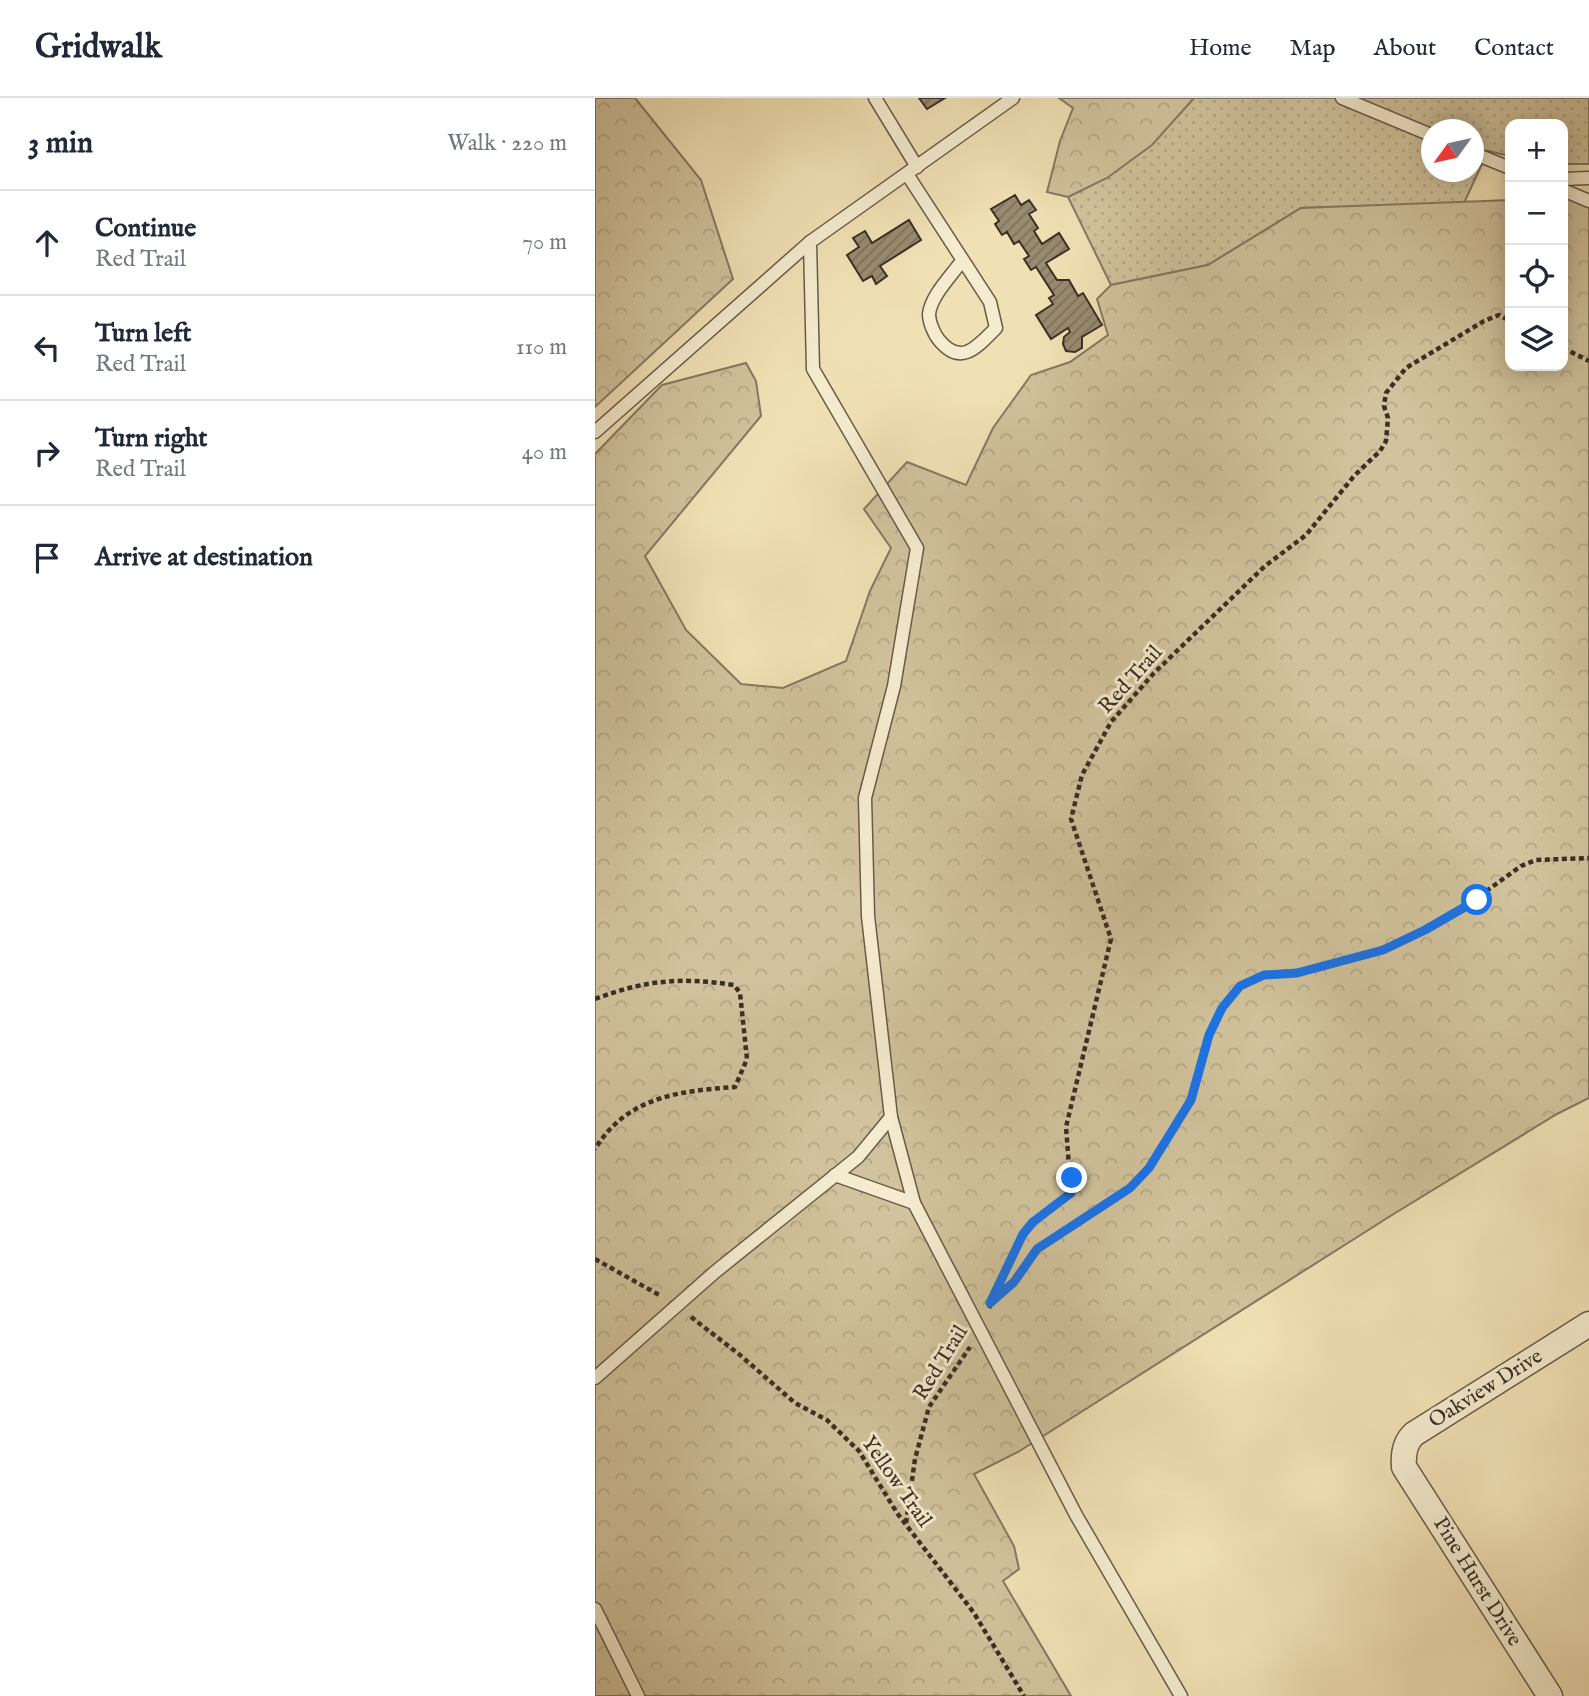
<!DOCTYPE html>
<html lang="en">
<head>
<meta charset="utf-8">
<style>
  :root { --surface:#fff; --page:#f6f6f7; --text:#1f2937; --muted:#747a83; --line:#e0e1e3 }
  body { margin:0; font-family:"IM FELL English",serif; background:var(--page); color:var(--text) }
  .controls { position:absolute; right:21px; top:21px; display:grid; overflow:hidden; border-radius:14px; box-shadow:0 4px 18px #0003 }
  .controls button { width:63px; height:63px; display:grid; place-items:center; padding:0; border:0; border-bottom:2px solid var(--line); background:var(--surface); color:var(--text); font:35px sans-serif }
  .compass { position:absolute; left:826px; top:21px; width:63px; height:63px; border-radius:50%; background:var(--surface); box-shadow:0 4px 18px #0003; rotate:237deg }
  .stop { position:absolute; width:21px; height:21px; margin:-16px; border:5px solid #1a73e8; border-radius:50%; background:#fff }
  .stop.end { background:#1a73e8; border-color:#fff; box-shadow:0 2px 7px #0008 }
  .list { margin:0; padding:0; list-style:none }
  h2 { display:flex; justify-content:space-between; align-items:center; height:91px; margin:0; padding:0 28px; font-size:30px }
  h2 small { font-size:23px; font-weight:400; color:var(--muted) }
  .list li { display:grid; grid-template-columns:46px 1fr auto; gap:21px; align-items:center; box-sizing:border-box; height:105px; padding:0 28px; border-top:2px solid var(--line) }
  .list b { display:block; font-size:26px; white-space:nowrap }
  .list p { margin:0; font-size:23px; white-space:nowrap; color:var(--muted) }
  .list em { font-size:23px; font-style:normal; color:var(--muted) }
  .icon { flex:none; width:38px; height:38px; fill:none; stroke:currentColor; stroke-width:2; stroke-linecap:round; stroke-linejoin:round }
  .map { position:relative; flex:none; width:994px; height:1598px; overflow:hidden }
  header { display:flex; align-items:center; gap:42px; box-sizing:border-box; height:98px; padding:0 35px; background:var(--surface); border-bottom:2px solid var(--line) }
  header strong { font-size:33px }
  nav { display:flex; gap:38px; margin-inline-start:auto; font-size:24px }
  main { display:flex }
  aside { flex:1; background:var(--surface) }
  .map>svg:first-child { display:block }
  .grass { fill:url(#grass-dots); stroke:#867862; stroke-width:2; fill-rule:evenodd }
  .forest { fill:url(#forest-crowns); stroke:#867862; stroke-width:2 }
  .building { fill:url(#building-hatch); stroke:#3a2e26; stroke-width:2 }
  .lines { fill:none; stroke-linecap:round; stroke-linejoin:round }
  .service-casing { stroke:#685b4a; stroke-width:15 }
  .minor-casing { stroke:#685b4a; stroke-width:27 }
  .path { stroke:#3a2e26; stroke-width:4.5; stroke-dasharray:5 3.5; stroke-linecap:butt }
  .service { stroke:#f5eccf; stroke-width:12 }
  .minor { stroke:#f5eccf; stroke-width:24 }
  .route { stroke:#1a73e8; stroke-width:9 }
  .labels { text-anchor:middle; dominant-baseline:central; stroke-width:6; stroke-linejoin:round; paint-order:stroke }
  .street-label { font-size:21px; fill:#3a2e26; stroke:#f5eccf }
</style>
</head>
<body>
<header>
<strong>Gridwalk</strong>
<nav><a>Home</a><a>Map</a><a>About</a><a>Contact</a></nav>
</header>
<main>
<aside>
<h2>3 min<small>Walk · 220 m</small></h2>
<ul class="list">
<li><svg class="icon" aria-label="ahead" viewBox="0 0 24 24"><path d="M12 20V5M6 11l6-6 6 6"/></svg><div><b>Continue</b><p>Red Trail</p></div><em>70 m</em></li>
<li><svg class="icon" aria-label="left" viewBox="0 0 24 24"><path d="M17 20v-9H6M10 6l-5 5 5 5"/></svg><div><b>Turn left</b><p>Red Trail</p></div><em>110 m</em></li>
<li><svg class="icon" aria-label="right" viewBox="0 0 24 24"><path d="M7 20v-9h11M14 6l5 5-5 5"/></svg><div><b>Turn right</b><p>Red Trail</p></div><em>40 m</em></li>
<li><svg class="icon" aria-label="arrive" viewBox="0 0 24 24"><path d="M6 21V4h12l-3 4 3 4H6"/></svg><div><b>Arrive at destination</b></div></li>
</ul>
</aside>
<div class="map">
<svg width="994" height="1598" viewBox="0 0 994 1598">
  <defs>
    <pattern id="grass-dots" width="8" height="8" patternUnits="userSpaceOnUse" patternTransform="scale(1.75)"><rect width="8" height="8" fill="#d1c39d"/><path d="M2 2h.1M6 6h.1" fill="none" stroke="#b4a887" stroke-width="1.8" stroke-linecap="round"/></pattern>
    <pattern id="forest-crowns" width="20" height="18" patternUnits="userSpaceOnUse" patternTransform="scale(1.75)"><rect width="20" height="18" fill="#d1c39d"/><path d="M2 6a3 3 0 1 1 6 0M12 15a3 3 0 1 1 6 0" fill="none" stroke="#b4a887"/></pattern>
    <pattern id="building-hatch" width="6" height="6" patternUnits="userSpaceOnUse" patternTransform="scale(1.75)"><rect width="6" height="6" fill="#998b70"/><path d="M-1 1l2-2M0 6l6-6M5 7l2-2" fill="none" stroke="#7e725c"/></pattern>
  </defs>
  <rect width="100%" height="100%" fill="#f0e1b5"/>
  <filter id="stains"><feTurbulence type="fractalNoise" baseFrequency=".00286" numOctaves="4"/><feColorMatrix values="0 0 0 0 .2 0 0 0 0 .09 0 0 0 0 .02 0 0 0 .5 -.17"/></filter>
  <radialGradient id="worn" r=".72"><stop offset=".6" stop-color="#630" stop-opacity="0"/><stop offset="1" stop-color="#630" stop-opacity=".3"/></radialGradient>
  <!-- grass -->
  <path class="grass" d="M 599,0 L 994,0 L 994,66 L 968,66 L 968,26 L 915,26 L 915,58 L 893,53 L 869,105 L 706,110 L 613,167 L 516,187 L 473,99 C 532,71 556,48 599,0 ZM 836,32 L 878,32 L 878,74 L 836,74 Z"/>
  <!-- forest -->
  <g class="forest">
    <polygon points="0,0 40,0 106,82 138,181 0,309"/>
    <polygon points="464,0 599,0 557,47 512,80 473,99 452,94 465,43 478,10"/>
    <polygon points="994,97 994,1000 962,1016 797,1117 423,1354 379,1376 419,1448 424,1471 408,1483 476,1598 0,1598 0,356 67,287 151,265 161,283 166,318 50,458 91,532 146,586 188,590 251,563 275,493 296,450 269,411 312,364 371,387 398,330 436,277 475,264 513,237 502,201 516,187 613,167 706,110 915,102 915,268 968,268 968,98"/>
  </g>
  <!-- building -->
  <g class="building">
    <polygon points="324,0 350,0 332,11"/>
    <polygon points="420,97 426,107 434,102 441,112 434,116 443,130 439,133 447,146 464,135 474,151 451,165 462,182 474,182 483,198 488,195 507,227 487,239 487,250 480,254 471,253 468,246 469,239 475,234 473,230 456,241 441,217 458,206 454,200 459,197 441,169 436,172 429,161 434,158 424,143 419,146 412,134 407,137 400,126 404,123 396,111"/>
    <polygon points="314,122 326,142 285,168 292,178 281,186 277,178 268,183 252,157 264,149 258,140 270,133 277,145"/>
  </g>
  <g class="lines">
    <defs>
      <g id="service">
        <polyline points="280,0 322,69"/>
        <polyline points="747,0 836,37"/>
        <polyline points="878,55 915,70"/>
        <path d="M 312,76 L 395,204 L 401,230 C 382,249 366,269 344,242 C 339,236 334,224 334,216 C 336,198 356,178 366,164"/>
        <polyline points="968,81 994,80"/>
        <polyline points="968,92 994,103"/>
        <polyline points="215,144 218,271 322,450 299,588 270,700 273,818 296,1019 319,1105 481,1417 586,1598"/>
        <polyline points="0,334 215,144 418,0"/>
        <polyline points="240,1077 319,1105"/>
        <polyline points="0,1280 120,1174 263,1059 296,1019"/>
        <polyline points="0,1511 43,1598"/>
      </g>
      <path id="minor" d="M 955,1598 L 809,1369 C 808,1357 809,1345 819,1336 L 994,1226"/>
    </defs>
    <!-- service casing -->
    <use href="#service" class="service-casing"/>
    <!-- minor casing -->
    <use href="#minor" class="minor-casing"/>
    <!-- path -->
    <g class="path">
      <polyline points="968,250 994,263"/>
      <path d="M 0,901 C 50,882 87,879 139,887 L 145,895 L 152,961 L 140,989 C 83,993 32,999 0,1051"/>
      <polyline points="0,1161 66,1198"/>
      <polyline points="398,1202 419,1184 442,1151 535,1090 554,1070 596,1002 614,937 627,910 645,888 669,877 702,875 788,852 861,815 926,768 941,762 994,760"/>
      <polyline points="394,1210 428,1136 438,1124 476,1095 471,1029 516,841 476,721 487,677 516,624 559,575 670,468 711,437 759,378 785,353 791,343 793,320 789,308 791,295 811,270 889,223 904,217 915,223"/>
      <polyline points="96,1219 145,1257 200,1305 232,1322 264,1353 302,1415 379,1515 429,1598"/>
      <polyline points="311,1425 320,1361 334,1309 375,1249"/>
    </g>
    <!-- service -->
    <use href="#service" class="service"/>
    <!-- minor -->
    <use href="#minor" class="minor"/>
  </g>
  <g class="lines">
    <!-- route -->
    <polyline class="route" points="477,1080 476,1095 438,1124 428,1136 395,1205 419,1184 442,1151 535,1090 554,1070 596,1002 614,937 627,910 645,888 669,877 702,875 788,852 830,832 882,802"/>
  </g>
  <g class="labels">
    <!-- street labels -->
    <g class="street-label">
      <text transform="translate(536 582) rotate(-48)">Red Trail</text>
      <text transform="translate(346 1265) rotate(-58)">Red Trail</text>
      <text transform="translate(891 1291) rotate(-32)">Oakview Drive</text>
      <text transform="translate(301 1384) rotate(55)">Yellow Trail</text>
      <text transform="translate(882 1484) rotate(58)">Pine Hurst Drive</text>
    </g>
  </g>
  <rect width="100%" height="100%" filter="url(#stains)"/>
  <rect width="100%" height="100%" fill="url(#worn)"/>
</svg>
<div class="controls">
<button>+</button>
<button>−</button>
<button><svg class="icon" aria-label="locate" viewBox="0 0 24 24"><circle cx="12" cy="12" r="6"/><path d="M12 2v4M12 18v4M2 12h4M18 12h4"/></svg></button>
<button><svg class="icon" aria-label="layers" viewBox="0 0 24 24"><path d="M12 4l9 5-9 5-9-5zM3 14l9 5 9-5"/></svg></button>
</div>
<svg class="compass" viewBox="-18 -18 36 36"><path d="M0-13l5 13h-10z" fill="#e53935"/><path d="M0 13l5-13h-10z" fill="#747a83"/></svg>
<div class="stop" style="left:882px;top:802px"></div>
<div class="stop end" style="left:477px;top:1080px"></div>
</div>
</main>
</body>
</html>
